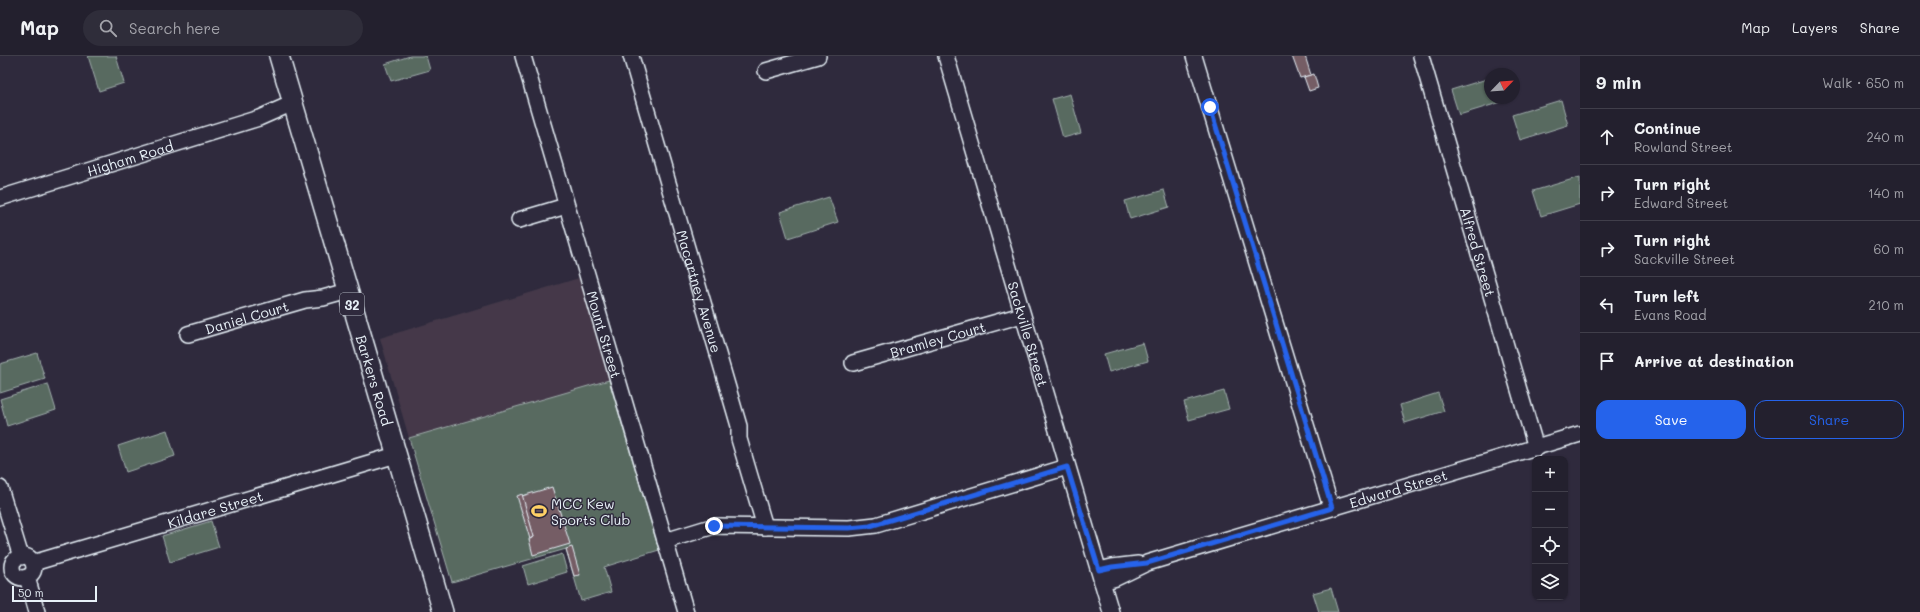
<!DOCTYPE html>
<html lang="en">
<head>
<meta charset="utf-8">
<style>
  :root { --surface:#23202e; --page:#2f2d3a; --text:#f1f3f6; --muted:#a3a3aa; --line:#403e4a; --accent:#2563eb }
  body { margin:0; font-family:Mali,sans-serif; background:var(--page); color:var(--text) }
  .controls { position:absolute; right:12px; bottom:12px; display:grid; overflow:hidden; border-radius:8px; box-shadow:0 1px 3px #0004 }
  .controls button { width:36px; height:36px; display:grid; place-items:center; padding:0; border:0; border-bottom:1px solid var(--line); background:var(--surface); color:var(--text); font:20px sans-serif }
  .compass { position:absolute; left:1484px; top:12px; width:36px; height:36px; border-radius:50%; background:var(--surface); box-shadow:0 1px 3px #0004; rotate:65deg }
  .scale { position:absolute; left:12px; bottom:10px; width:85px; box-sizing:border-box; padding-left:4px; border:2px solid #e8f1f8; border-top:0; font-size:11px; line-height:14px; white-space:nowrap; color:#e8f1f8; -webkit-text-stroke:3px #2f2a3d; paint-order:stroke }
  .stop { position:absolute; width:12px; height:12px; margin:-9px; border:3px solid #2563eb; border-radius:50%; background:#fff }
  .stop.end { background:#2563eb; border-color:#fff; box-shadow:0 1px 4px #0008 }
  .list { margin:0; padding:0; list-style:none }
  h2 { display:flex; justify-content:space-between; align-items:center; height:52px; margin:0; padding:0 16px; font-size:17px }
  h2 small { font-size:13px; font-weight:400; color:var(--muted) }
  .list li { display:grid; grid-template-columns:26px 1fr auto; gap:12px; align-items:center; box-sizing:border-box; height:56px; padding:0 16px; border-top:1px solid var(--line) }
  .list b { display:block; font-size:15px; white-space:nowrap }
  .list p { margin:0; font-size:13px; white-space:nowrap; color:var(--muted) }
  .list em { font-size:13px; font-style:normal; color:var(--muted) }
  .actions { display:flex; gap:8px; padding:12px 16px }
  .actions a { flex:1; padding:9px 0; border:1px solid var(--accent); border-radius:12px; text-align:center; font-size:14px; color:var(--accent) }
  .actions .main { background:var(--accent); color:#fff }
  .icon { flex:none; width:22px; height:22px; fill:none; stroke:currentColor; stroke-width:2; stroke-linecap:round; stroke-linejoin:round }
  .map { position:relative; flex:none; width:1580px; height:556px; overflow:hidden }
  header { display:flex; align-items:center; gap:24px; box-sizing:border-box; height:56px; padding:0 20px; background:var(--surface); border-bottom:1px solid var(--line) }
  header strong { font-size:19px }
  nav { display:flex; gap:22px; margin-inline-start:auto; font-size:14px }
  .search { width:280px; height:36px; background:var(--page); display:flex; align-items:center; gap:10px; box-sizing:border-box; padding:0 14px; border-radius:22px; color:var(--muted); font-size:15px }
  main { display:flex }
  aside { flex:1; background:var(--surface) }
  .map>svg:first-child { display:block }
  .built { fill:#443949 }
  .green { fill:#596a61; stroke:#a0aeac }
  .building { fill:#755d65; stroke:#e8f1f8 }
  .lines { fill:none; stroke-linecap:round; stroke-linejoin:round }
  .minor-casing { stroke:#e8f1f8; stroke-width:18 }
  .major-casing { stroke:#e8f1f8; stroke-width:22 }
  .minor { stroke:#2f2a3d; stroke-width:15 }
  .major { stroke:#2f2a3d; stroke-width:19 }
  .route { stroke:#2563eb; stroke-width:5 }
  .labels { text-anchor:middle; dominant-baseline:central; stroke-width:3; stroke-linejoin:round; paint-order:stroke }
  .shield { fill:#2f2a3d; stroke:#b0b5c0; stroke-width:1 }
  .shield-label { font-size:13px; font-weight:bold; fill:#e8f1f8 }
  .street-label { font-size:14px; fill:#e8f1f8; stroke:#2f2a3d }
  .poi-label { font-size:14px; fill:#e8f1f8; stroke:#2f2a3d; text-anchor:start }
</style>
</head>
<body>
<header>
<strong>Map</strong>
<div class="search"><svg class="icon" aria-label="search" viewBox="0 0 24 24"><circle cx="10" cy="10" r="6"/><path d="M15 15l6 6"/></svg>Search here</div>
<nav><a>Map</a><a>Layers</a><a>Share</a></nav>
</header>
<main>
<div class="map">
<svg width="1580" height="556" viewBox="0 0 1580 556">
  <rect width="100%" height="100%" fill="#2f2a3d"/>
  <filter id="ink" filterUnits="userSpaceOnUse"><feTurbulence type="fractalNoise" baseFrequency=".025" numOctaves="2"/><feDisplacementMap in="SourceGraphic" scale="8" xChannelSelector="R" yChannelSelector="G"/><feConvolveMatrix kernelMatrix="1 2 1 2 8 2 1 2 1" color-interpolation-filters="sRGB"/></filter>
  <g filter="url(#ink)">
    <!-- built -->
    <polygon class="built" points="579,222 609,324 409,382 380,282"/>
    <!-- green -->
    <g class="green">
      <polygon points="88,0 116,0 124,27 99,35"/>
      <polygon points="410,0 426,0 430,14 391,25 385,8"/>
      <polygon points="1490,22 1490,42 1507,42 1508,44 1459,59 1451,34"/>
      <polygon points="1070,38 1081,77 1063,82 1052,43"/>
      <polygon points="1561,44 1568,69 1520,84 1512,59"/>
      <polygon points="1580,121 1580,148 1541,160 1533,135"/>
      <polygon points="1164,134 1169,151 1130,163 1125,145"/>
      <polygon points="829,141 838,166 788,182 780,156"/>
      <polygon points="1143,287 1148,305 1109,316 1104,298"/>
      <polygon points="37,297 45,323 0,337 0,308"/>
      <polygon points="609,324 659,494 604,511 611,536 581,545 566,493 452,526 409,382"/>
      <polygon points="48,328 56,354 7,370 0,343"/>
      <polygon points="1224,335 1229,353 1189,364 1184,346"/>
      <polygon points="1438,337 1444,355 1405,367 1400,349"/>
      <polygon points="167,374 175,400 126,416 118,390"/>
      <polygon points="211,465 219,491 170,506 162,480"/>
      <polygon points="562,498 567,516 528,528 523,510"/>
      <polygon points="1331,532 1338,556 1319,556 1313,537"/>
    </g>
    <!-- building -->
    <g class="building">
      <polygon points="1292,0 1305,0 1311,19 1300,22"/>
      <polygon points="1314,18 1318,32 1309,35 1304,21"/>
      <polygon points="552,431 570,488 533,499 529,483 534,481 522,440"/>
      <polygon points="522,438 534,481 530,483 517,440"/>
      <polygon points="572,491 580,519 574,520 566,493"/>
    </g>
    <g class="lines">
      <defs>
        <g id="minor">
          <path id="s1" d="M 523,0 L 686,556"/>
          <path id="s2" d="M 631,0 L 739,370 L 739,383 L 765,471"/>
          <path id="s3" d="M 946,0 L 1111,556"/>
          <polyline points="1194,0 1331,451"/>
          <path id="s4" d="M 1421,0 L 1536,392"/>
          <polyline points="766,15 818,0"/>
          <path id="s5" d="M 0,142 L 259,62 L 293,47"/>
          <polyline points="519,164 566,150"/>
          <path id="s6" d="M 188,278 L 305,244 L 323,242 L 348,235"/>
          <path id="s7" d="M 853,307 L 1022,259"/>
          <polyline points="0,432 21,501"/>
          <polyline points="665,485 714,470 849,472 876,469 1067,411"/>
          <circle cx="23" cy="511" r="11"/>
          <path id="s8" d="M 33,507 L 396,399"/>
          <polyline points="1099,514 1112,511 1138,508"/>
          <polyline points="27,521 37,556"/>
          <path id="s9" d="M 1102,526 L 1116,522 L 1147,507 L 1580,378"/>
        </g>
        <g id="major">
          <path id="s10" d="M 279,0 L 443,556"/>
        </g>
      </defs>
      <!-- minor casing -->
      <use href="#minor" class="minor-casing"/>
      <!-- major casing -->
      <use href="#major" class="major-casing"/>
      <!-- minor -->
      <use href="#minor" class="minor"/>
      <!-- major -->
      <use href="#major" class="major"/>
    </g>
  </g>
  <g class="lines" filter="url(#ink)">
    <!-- route -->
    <polyline class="route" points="714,470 849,472 870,470 1067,411 1099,514 1112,511 1147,507 1332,452 1210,51"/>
  </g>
  <!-- icons -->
  <defs>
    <symbol id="stadium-bare" viewBox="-9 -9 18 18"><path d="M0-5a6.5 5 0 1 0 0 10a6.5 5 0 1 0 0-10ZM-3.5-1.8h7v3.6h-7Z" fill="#ffd166" stroke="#2f2a3d" stroke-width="2.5" paint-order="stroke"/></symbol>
  </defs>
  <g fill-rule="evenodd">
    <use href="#stadium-bare" x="528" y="444" width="22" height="22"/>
  </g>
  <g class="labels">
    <!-- shield labels -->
    <rect class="shield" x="340" y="237" width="24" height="22" rx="3"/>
    <g class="shield-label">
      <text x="352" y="248">32</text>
    </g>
    <!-- street labels -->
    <g class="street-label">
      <text stroke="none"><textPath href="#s5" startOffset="136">Higham Road</textPath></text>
      <text stroke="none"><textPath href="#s4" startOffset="204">Alfred Street</textPath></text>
      <text stroke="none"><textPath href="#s2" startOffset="245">Macartney Avenue</textPath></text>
      <text stroke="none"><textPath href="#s6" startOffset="61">Daniel Court</textPath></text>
      <text stroke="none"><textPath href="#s1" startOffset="290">Mount Street</textPath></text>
      <text stroke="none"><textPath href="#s3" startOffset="290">Sackville Street</textPath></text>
      <text stroke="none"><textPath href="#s7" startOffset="88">Bramley Court</textPath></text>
      <text stroke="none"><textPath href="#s10" startOffset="338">Barkers Road</textPath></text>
      <text stroke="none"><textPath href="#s9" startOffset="311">Edward Street</textPath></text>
      <text stroke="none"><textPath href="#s8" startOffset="190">Kildare Street</textPath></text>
    </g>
    <!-- poi labels -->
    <g class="poi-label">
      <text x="551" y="447">MCC Kew<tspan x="551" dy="16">Sports Club</tspan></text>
    </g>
  </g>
</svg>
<div class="controls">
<button>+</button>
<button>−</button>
<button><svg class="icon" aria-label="locate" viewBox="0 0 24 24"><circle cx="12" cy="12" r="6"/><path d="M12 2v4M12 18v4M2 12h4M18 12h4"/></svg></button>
<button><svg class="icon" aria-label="layers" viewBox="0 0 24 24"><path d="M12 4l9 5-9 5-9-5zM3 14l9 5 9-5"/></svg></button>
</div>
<svg class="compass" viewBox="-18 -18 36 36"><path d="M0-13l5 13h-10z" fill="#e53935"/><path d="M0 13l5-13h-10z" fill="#a3a3aa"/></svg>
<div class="scale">50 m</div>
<div class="stop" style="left:1210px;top:51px"></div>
<div class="stop end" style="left:714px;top:470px"></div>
</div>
<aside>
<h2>9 min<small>Walk · 650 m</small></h2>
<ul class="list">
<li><svg class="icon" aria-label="ahead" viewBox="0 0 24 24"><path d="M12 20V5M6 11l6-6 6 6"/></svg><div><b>Continue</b><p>Rowland Street</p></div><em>240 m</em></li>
<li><svg class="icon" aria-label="right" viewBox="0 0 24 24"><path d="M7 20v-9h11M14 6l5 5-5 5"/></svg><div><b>Turn right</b><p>Edward Street</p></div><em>140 m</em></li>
<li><svg class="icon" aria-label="right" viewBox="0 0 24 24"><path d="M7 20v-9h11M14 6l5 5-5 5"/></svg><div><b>Turn right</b><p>Sackville Street</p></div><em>60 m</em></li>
<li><svg class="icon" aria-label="left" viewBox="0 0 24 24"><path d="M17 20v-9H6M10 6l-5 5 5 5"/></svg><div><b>Turn left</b><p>Evans Road</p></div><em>210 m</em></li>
<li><svg class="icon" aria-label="arrive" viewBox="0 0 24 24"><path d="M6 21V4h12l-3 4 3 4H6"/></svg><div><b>Arrive at destination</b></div></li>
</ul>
<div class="actions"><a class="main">Save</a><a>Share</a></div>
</aside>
</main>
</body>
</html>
